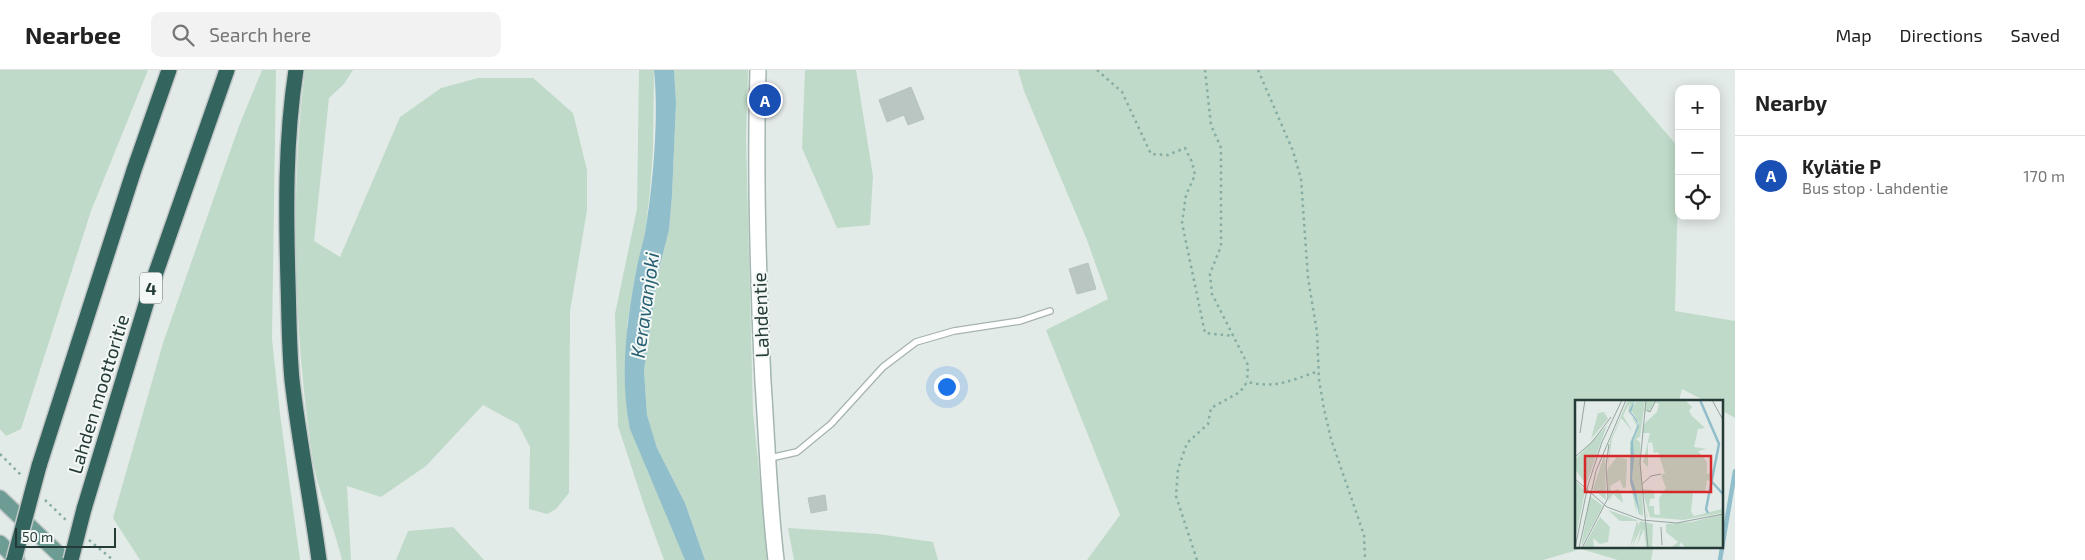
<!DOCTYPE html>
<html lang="en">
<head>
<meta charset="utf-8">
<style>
  :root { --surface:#fff; --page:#f2f2f2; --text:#222; --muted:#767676; --line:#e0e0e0; --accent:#795442 }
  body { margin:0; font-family:"Exo 2",sans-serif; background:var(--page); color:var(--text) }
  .controls { position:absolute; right:15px; top:15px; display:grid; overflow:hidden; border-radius:10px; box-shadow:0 2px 12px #0003 }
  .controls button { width:45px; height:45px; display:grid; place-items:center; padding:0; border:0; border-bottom:1px solid var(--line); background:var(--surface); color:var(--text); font:25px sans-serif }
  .scale { position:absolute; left:15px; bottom:12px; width:101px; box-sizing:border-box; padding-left:5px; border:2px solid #253b37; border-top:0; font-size:14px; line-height:18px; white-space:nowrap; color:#253b37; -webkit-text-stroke:4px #f3f8f6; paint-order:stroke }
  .you { position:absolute; left:946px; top:316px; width:18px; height:18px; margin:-12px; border:4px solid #fff; border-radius:50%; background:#1a73e8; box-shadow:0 0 0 8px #1a73e833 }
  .badge { display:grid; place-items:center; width:32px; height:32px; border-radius:50%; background:var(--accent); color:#fff; font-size:16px; font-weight:700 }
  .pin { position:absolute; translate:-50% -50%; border:2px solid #fff; box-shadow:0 1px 5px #0006 }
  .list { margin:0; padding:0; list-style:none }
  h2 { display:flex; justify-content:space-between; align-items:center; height:65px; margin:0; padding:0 20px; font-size:21px }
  h2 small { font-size:16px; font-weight:400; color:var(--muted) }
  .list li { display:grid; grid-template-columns:32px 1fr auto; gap:15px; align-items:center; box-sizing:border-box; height:80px; padding:0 20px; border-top:1px solid var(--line) }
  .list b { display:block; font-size:19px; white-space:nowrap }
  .list p { margin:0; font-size:16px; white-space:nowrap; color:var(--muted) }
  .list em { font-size:16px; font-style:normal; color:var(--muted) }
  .icon { flex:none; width:28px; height:28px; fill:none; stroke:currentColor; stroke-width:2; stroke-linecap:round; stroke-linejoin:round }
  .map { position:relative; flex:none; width:1735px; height:490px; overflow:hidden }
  header { display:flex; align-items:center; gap:30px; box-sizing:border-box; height:70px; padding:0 25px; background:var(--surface); border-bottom:1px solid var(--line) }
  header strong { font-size:24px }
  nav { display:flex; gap:28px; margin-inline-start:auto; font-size:18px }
  .search { width:350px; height:45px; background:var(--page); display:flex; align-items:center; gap:12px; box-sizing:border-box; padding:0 18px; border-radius:10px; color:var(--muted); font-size:19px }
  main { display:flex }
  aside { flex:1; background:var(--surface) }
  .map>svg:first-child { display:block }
  .green { fill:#bfdac8 }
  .water { fill:#91becb }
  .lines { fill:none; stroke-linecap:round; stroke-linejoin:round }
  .stream { stroke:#91becb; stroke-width:4.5 }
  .building { fill:#b9c6c2; stroke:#b6c4c0 }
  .lane-casing { stroke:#a6b3af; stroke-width:8 }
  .secondary-casing { stroke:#a3b6b1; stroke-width:18 }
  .primary-casing { stroke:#c2c8c7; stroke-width:18 }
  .highway-casing { stroke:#c2c8c7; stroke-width:18 }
  .path { stroke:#87aca3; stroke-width:2.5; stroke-dasharray:2.5 4; stroke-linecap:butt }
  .lane { stroke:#fff; stroke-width:5.5 }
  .secondary { stroke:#fff; stroke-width:15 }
  .primary { stroke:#6c9c93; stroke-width:15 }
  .highway { stroke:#34645e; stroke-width:15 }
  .highway-bridge-casing { stroke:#c2c8c7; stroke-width:18; stroke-linecap:butt }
  .highway-bridge { stroke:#34645e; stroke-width:15 }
  .labels { text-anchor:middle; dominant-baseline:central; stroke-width:4; stroke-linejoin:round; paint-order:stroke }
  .shield { fill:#f3f8f6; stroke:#637470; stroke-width:1 }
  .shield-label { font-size:18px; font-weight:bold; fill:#253b37 }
  .street-label { font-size:19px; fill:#253b37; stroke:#f3f8f6 }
  .water-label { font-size:20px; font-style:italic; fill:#255f71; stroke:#f3f8f6 }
  .inset-river { fill:none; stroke:#91becb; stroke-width:2.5 }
  .inset-road { fill:none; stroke:#97a5a1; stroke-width:1 }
  .view { fill:#d62828; fill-opacity:0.15; stroke:#d62828; stroke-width:2.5 }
  .inset-edge { fill:none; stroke:#253b37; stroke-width:2.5 }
</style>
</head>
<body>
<header>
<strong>Nearbee</strong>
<div class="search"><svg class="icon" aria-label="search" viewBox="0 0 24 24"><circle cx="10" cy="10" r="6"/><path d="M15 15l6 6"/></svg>Search here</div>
<nav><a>Map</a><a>Directions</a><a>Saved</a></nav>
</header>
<main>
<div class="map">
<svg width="1735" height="490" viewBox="0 0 1735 490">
  <rect width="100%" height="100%" fill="#e3ebe8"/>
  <!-- green -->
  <g class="green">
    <polygon points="0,0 148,0 91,141 21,359 6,366 0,359"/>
    <polygon points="262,0 276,0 272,269 280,344 300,490 140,490 113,448 163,273 239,56"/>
    <path d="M 305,0 L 353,0 L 344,14 L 329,28 L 314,171 L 340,187 L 400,47 L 441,18 L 478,8 L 533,8 L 573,43 L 587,100 L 587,140 L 570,241 L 569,423 L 556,439 L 547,444 L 529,439 L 530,377 L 518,354 L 483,335 L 426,396 L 381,427 L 347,416 L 351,490 L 342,490 C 334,455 317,421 312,385 C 294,264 290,121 305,0 Z"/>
    <polygon points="639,0 654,0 653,80 650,120 645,165 637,195 627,255 647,400 680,473 685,490 664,490 645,438 618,356 615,244 637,139"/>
    <polygon points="674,0 748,0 746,68 753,342 768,490 705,490 685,433 657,378 647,345 644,301 658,203 669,160 672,126 676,33"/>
    <polygon points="805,0 856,0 873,106 870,155 837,158 802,78"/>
    <polygon points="1018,0 1612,0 1679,78 1675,241 1735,251 1735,348 1721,340 1721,331 1705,331 1682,319 1679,331 1576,331 1576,476 1654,476 1651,490 1618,490 1581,479 1543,490 1087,490 1120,445 1046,260 1108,229 1087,170 1024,21"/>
    <polygon points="453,457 484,490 396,490 408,461"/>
    <polygon points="788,458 878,464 933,472 938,490 794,490"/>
  </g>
  <!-- water -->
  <path class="water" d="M 654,0 L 674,0 L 676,33 L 672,126 L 669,160 L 658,203 L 644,301 L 647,345 L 657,378 L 685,433 L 705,490 L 685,490 L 630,359 C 619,306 627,249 637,196 C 639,185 643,174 645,163 C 653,116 659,47 654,0 Z"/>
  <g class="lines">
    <!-- stream -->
    <polyline class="stream" points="1720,490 1735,401"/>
  </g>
  <!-- building -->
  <g class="building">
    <polygon points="911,17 924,49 908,55 904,45 887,52 879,30"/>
    <polygon points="1088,193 1096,219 1077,224 1069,199"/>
    <polygon points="825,425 827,440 811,443 808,428"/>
  </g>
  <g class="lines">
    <defs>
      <polyline id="lane" points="770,388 797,382 831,354 883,297 916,272 954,261 1020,251 1050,241"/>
      <path id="secondary" d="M 758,0 C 755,104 758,208 763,312 C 767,371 769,431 776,490"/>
      <g id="primary">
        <polyline points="0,428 65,490"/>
        <polyline points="0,473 17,490"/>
      </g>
      <g id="highway">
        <path d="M 296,0 C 285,70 286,142 288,212 C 289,244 289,278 292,310 C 299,371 311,430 319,490"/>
        <polyline points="39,396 134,100 169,0"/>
        <polyline points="84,439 153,211 227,0"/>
      </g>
    </defs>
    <!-- lane casing -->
    <use href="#lane" class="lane-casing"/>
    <!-- secondary casing -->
    <use href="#secondary" class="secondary-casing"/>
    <!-- primary casing -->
    <use href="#primary" class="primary-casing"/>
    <!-- highway casing -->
    <use href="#highway" class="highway-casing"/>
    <!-- path -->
    <g class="path">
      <polyline points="1097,0 1122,22 1151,84 1168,85 1185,78 1192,92 1195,105 1186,125 1182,153 1205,263 1234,266"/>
      <polyline points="1205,0 1211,55 1221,78 1221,176 1210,204 1212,224 1248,295 1247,312"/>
      <polyline points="1258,0 1293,81 1301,109 1308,208 1317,262 1319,310 1324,339 1331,369 1364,465 1365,490"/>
      <polyline points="0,384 22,406"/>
      <polyline points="45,430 68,452"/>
      <polyline points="89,470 113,490"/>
      <path d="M 1197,490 L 1176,426 L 1178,399 L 1187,373 L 1208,354 L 1211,338 L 1240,322 L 1247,312 C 1277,319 1291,310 1319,301"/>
    </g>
    <!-- lane -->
    <use href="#lane" class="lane"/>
    <!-- secondary -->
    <use href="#secondary" class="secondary"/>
    <!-- primary -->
    <use href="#primary" class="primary"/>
    <!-- highway -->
    <use href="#highway" class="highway"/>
    <defs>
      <g id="highway-bridge">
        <polyline points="14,490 39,396"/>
        <polyline points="71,490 84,439"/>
      </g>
    </defs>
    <!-- highway-bridge casing -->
    <use href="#highway-bridge" class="highway-bridge-casing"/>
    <!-- highway-bridge -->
    <use href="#highway-bridge" class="highway-bridge"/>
  </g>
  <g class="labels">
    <!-- shield labels -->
    <rect class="shield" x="140" y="202.5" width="22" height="31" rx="4"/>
    <g class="shield-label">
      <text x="151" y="218">4</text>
    </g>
    <!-- street labels -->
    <g class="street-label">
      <text transform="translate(760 245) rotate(-92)">Lahdentie</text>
      <text transform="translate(98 324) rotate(-73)">Lahden moottoritie</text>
    </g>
    <!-- water labels -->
    <g class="water-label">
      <text transform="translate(644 235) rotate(-82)">Keravanjoki</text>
    </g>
  </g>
  <!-- overview -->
  <g transform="translate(1575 330)">
    <rect width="148" height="148" fill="#e3ebe8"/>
    <path d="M 53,0 L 60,0 L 55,15 L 63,24 L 62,27 L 58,36 L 57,62 L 55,77 L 60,92 L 62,115 L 55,82 L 55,42 L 62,26 L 53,11 L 55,2 L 48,16 L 58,32 L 46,18 L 37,39 L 33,68 L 42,57 L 52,59 L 51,87 L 48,88 L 45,80 L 35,86 L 36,92 L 43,89 L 46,92 L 48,103 L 38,94 L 34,101 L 32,76 L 35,41 ZM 62,0 L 70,0 L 65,37 L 61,39 L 65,42 L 68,116 L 64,114 L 57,78 L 58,41 L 64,23 L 56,10 ZM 71,0 L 110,0 L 117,7 L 114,11 L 117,16 L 130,28 L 123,29 L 119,47 L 132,49 L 123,51 L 132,62 L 132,74 L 139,72 L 145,44 L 139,77 L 137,82 L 132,80 L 130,92 L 118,93 L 116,112 L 119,116 L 147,109 L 147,113 L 108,120 L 72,117 L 70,106 L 73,117 L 75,117 L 67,89 L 78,90 L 80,98 L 75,99 L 74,106 L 79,106 L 79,114 L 85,115 L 84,98 L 91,88 L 86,75 L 90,73 L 83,52 L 79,53 L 77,42 L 73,43 L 73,67 L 68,62 L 75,33 L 67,33 L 69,24 L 82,12 L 84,4 L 80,2 L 74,12 L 69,11 ZM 29,12 L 33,19 L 16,39 L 23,13 ZM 32,25 L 12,82 L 10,83 L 0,69 L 0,60 ZM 29,55 L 30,56 L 31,100 L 18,89 ZM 0,80 L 10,91 L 0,141 ZM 15,96 L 28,106 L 6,147 ZM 33,110 L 62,120 L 64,128 L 55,147 L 62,121 L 45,121 ZM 147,114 L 147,147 L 110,147 L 106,142 L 104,147 L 97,147 L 103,142 L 91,132 L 91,124 L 117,122 ZM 25,117 L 35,127 L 33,142 L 25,144 L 18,138 L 19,147 L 8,148 ZM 65,121 L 78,124 L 77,147 L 71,147 L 69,129 L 62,145 L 66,128 L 57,148 Z" fill="#bfdac8"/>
    <path d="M 60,0 L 56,12 L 62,20 L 64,26 L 58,41 L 59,58 L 57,78 L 61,92 L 65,116 L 55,81 L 56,42 L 63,24 L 54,11 Z" fill="#91becb"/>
    <path class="inset-river" d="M 125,0 L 144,44 L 131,109 L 133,113M 137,82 L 148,94"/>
    <path class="inset-road" d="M 71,0 L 65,63 L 73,148M 137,0 L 148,20M 72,10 L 75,12 L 81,0M 5,33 L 10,0M 0,57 L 17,42 L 36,17M 0,79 L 32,107 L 67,120 L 102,123 L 148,114M 67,84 L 76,76 L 86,74M 86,127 L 87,145M 0,148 L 13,85 L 27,42 L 47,0M 4,148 L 21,71 L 51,0M 7,148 L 33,98 L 31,66 L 34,44"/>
    <path class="view" d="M 10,56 L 136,56 L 136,92 L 10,92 Z"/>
    <rect width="148" height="148" class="inset-edge"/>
  </g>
</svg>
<div class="controls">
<button>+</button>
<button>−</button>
<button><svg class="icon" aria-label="locate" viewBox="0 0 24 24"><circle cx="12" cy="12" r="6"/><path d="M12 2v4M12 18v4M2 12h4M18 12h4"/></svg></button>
</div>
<div class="scale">50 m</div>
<div class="you"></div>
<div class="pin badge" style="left:765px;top:30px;background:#1a4fb4">A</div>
</div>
<aside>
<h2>Nearby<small></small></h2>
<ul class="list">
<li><span class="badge" style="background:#1a4fb4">A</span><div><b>Kylätie P</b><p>Bus stop · Lahdentie</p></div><em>170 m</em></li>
</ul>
</aside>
</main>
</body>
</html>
